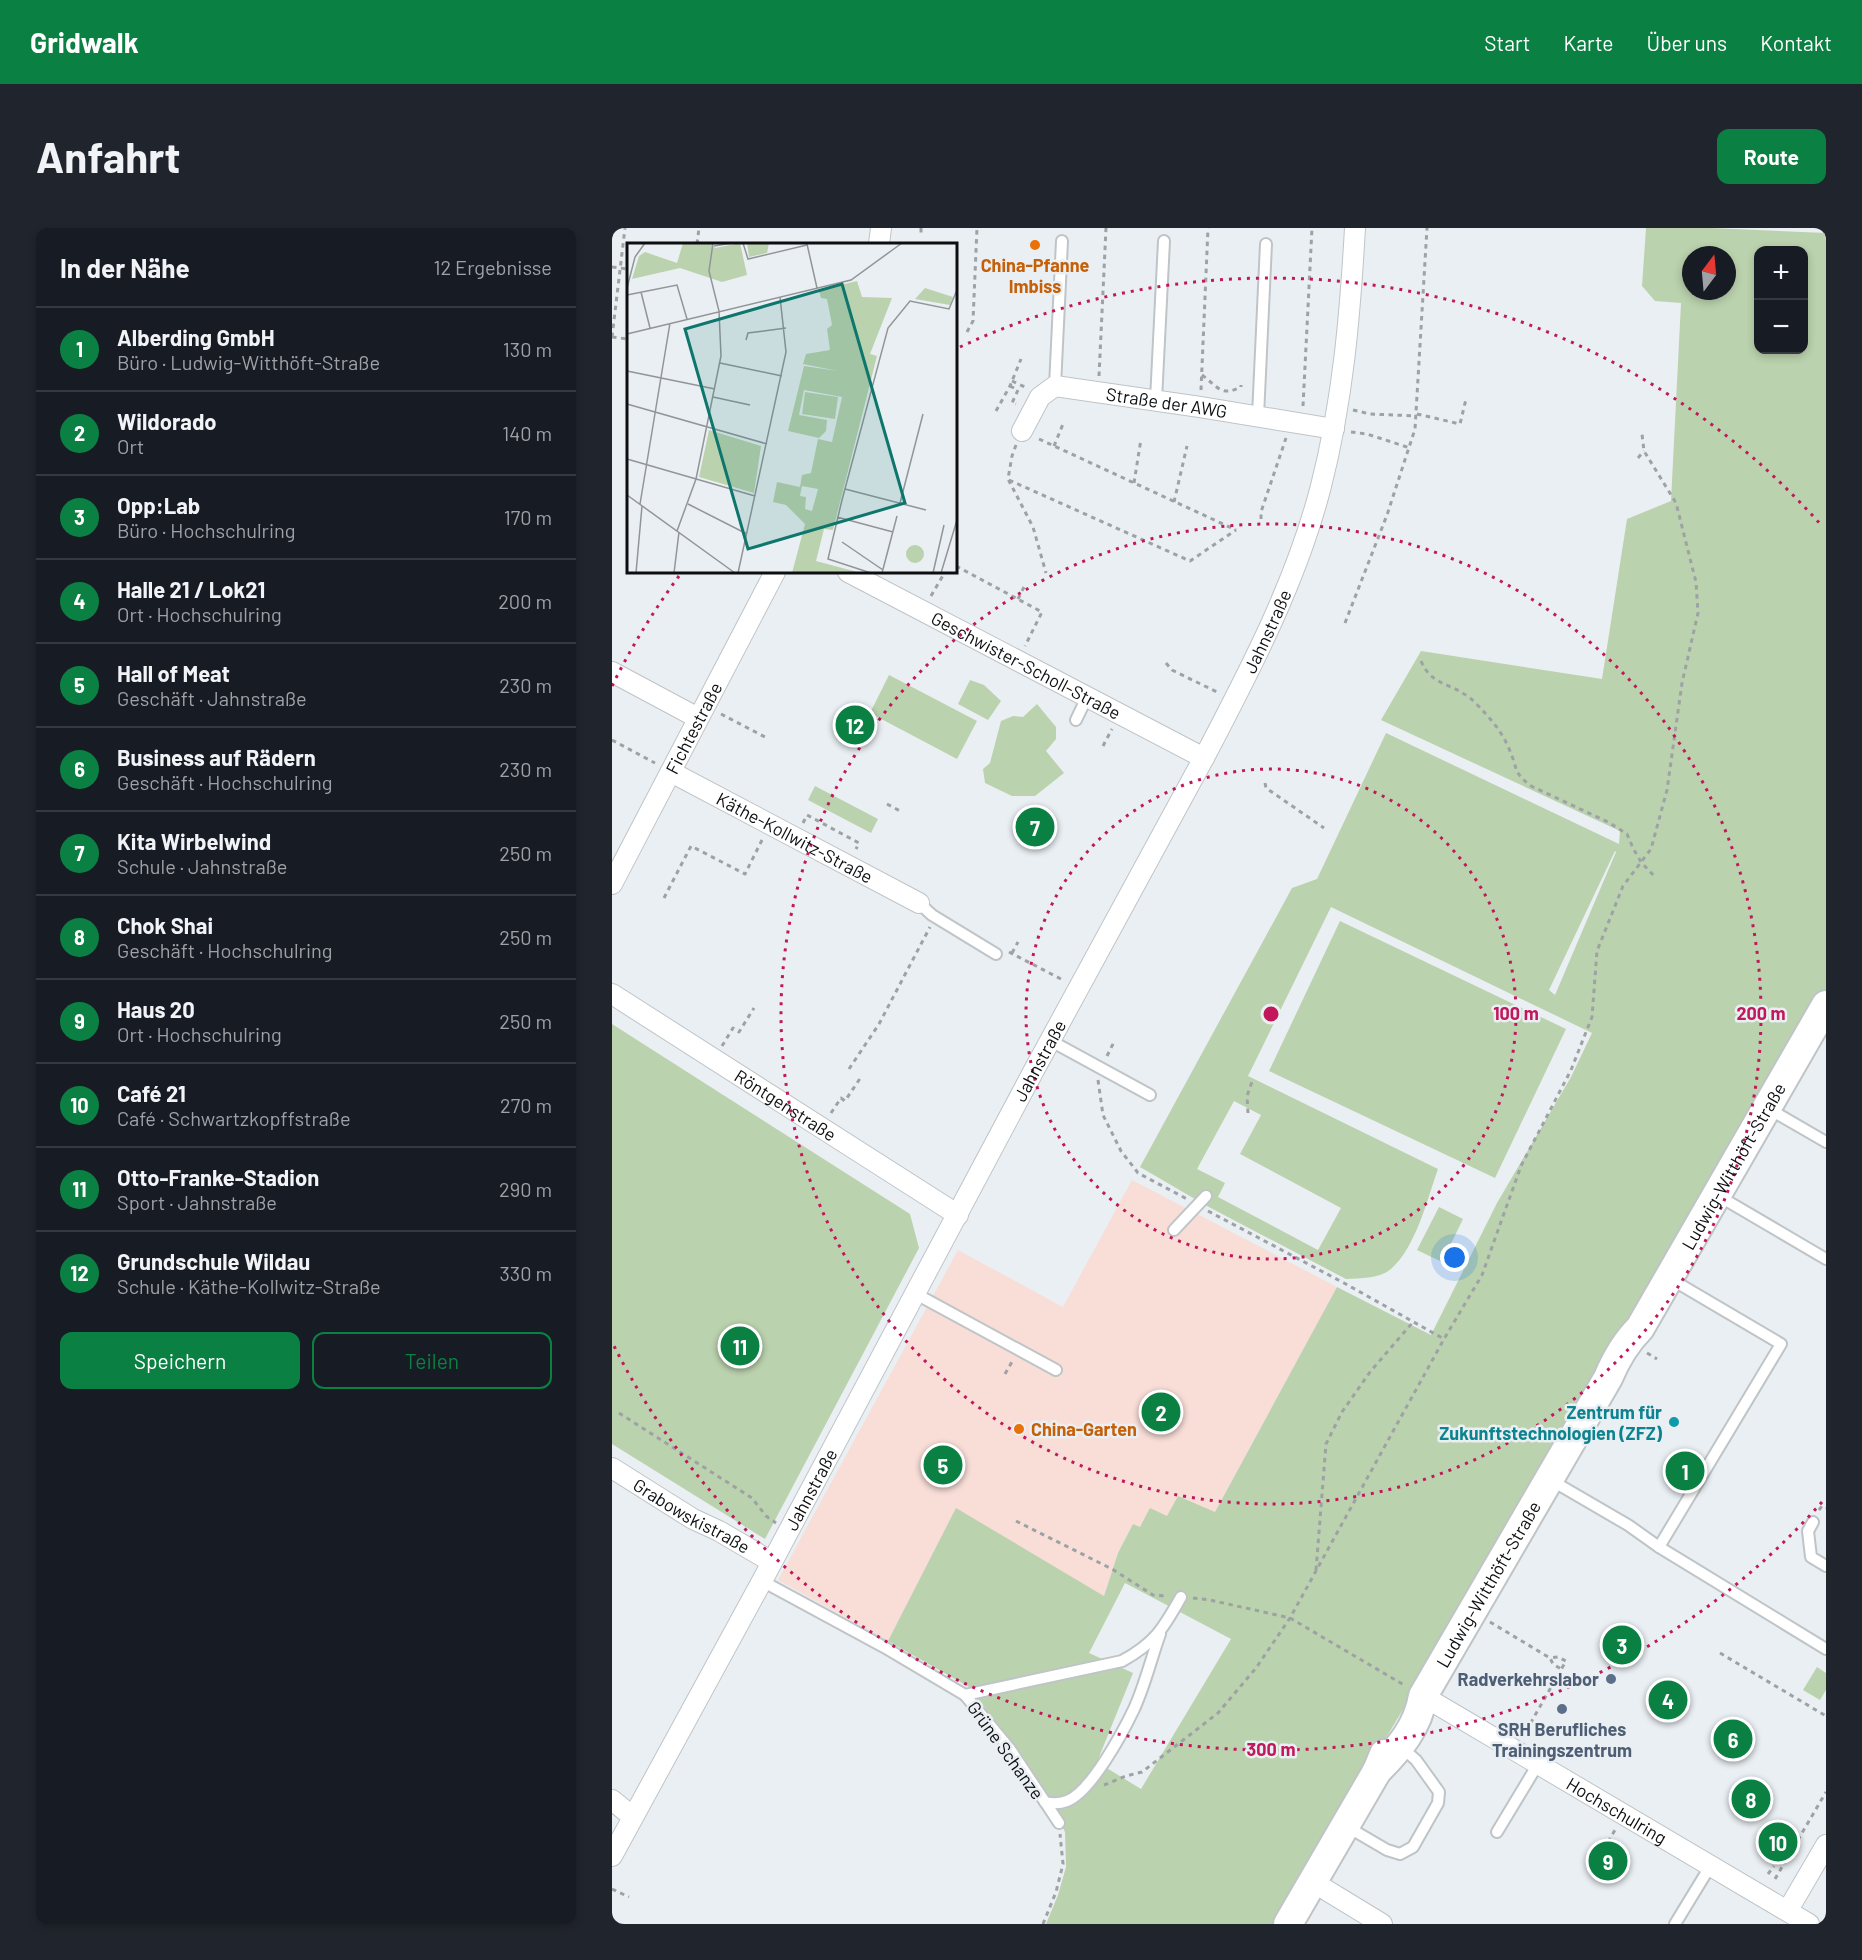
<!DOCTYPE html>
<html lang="de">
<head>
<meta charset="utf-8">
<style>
  :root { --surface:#171b24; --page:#20242c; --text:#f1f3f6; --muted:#9ea1a6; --line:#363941; --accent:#0b8043 }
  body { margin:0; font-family:Barlow,sans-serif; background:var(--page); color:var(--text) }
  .controls { position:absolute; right:18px; top:18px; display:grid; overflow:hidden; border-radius:12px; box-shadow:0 3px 9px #0003 }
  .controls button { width:54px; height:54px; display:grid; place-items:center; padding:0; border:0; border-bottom:2px solid var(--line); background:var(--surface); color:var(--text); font:30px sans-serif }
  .compass { position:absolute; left:1070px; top:18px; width:54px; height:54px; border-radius:50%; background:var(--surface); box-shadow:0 3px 9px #0003; rotate:16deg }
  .you { position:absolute; left:843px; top:1030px; width:21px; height:21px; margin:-15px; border:4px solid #fff; border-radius:50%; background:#1a73e8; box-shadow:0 0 0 9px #1a73e833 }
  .badge { display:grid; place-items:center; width:39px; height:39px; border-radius:50%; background:var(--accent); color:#fff; font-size:20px; font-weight:700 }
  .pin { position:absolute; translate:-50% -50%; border:3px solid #fff; box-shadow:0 2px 6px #0006 }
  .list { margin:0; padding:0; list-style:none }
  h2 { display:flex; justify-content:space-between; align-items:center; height:78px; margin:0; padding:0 24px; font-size:26px }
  h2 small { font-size:20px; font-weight:400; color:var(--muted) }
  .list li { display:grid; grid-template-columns:39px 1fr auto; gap:18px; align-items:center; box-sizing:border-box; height:84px; padding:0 24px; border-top:2px solid var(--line) }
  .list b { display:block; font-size:22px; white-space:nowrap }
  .list p { margin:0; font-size:20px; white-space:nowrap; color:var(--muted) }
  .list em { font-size:20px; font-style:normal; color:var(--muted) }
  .actions { display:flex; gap:12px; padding:18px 24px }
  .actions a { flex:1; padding:14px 0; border:2px solid var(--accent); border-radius:12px; text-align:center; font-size:21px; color:var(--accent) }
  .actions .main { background:var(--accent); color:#fff }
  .map { position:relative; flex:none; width:1214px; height:1696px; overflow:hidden; border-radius:12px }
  header { display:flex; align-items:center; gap:36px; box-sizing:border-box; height:84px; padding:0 30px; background:var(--accent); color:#fff }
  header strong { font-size:28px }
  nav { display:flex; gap:33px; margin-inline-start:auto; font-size:21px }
  .intro { display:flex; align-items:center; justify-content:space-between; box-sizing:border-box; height:144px; padding:0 36px }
  h1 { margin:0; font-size:42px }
  .button { padding:15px 27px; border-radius:12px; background:var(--accent); color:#fff; font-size:21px; font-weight:700 }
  main { display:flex; gap:36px; padding:0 36px }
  aside { flex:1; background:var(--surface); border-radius:12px; box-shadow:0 3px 9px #0003 }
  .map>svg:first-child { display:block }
  .commercial { fill:#f8ded7 }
  .green { fill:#bbd2ae; fill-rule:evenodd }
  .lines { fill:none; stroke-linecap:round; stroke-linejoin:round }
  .lane-casing { stroke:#bfc4c7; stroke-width:14 }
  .street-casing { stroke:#bfc4c7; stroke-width:22 }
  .secondary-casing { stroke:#bfc4c7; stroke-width:32 }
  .path { stroke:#9ea2a5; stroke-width:3; stroke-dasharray:4.5 4.5; stroke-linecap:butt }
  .lane { stroke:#fff; stroke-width:10 }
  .street { stroke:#fff; stroke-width:20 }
  .secondary { stroke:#fff; stroke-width:28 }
  .ring { fill:none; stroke:#c2185b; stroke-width:3; stroke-dasharray:3 6 }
  .food-dot { fill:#e8710a; stroke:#eaeff3; stroke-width:2 }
  .culture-dot { fill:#0f9aa8; stroke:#eaeff3; stroke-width:2 }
  .service-dot { fill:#5c6f8a; stroke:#eaeff3; stroke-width:2 }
  .labels { text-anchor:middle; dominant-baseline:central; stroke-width:5; stroke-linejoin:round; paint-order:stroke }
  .food-label { font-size:18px; font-weight:bold; fill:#c56008; stroke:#eaeff3 }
  .street-label { font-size:18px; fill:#0d0e10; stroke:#eaeff3 }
  .culture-label { font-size:18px; font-weight:bold; fill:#0d838f; stroke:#eaeff3; text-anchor:end }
  .service-label { font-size:18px; font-weight:bold; fill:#4e5e75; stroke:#eaeff3; text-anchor:end }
  .inset-road { fill:none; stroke:#929598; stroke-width:1.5 }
  .view { fill:#0f766e; fill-opacity:0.15; stroke:#0f766e; stroke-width:3 }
  .inset-edge { fill:none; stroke:#0d0e10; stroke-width:3 }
  .centre { fill:#c2185b; stroke:#eaeff3; stroke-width:3 }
  .ring-label { font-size:18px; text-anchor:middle; font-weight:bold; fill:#c2185b; stroke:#eaeff3; stroke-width:5; stroke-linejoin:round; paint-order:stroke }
</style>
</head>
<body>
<header>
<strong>Gridwalk</strong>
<nav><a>Start</a><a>Karte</a><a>Über uns</a><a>Kontakt</a></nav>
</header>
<div class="intro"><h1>Anfahrt</h1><a class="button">Route</a></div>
<main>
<aside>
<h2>In der Nähe<small>12 Ergebnisse</small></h2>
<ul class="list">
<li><span class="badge">1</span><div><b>Alberding GmbH</b><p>Büro · Ludwig-Witthöft-Straße</p></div><em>130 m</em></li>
<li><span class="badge">2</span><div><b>Wildorado</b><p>Ort</p></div><em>140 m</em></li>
<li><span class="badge">3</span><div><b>Opp:Lab</b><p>Büro · Hochschulring</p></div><em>170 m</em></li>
<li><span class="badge">4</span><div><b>Halle 21 / Lok21</b><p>Ort · Hochschulring</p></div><em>200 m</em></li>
<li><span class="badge">5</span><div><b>Hall of Meat</b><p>Geschäft · Jahnstraße</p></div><em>230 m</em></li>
<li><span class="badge">6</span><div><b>Business auf Rädern</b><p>Geschäft · Hochschulring</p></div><em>230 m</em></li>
<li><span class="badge">7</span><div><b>Kita Wirbelwind</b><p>Schule · Jahnstraße</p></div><em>250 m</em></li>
<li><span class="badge">8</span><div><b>Chok Shai</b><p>Geschäft · Hochschulring</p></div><em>250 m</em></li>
<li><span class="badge">9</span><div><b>Haus 20</b><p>Ort · Hochschulring</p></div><em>250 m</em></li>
<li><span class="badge">10</span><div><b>Café 21</b><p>Café · Schwartzkopffstraße</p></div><em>270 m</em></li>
<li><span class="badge">11</span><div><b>Otto-Franke-Stadion</b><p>Sport · Jahnstraße</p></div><em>290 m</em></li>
<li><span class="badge">12</span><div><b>Grundschule Wildau</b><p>Schule · Käthe-Kollwitz-Straße</p></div><em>330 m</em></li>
</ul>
<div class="actions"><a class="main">Speichern</a><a>Teilen</a></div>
</aside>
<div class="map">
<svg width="1214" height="1696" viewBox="0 0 1214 1696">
  <rect width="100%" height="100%" fill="#eaeff3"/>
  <!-- commercial -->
  <polygon class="commercial" points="520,952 725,1059 603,1284 566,1268 555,1289 528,1299 521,1296 506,1325 492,1368 344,1281 276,1413 166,1352 346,1022 451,1079"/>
  <!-- green -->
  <g class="green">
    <path d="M 1034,0 L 1099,0 L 1214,5 L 1214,762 L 1143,886 L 664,1696 L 434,1696 L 446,1667 L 454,1639 L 453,1604 L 438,1574 L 390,1503 L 357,1459 L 276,1413 L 344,1280 L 492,1368 L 506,1325 L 521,1296 L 528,1299 L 538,1280 L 555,1288 L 566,1268 L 603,1284 L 725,1059 L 819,1107 L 885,975 L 959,849 L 980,805 L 719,679 L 636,848 L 826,941 C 815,972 804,1019 779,1041 C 767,1051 749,1050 734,1051 L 595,978 L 528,939 L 680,660 L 705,651 L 774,505 L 1007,616 L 1008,603 L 769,492 L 809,423 L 990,451 L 1015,291 L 1059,273 L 1069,75 L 1043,73 L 1030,58 ZM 1146,22 L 1192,22 L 1192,122 L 1146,122 ZM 1079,27 L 1115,27 L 1115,63 L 1079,63 ZM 1003,623 L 1004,624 L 943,767 L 937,762 ZM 622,873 L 649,887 L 628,926 L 729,980 L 706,1022 L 606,969 L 613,955 L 585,941 ZM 513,1355 L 619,1411 L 529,1561 L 485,1534 L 521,1445 L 477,1425 Z"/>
    <polygon points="277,447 365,493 345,531 258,485"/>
    <polygon points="358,452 372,457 389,473 376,492 346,476"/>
    <polygon points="425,476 444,499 444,511 434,523 452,545 423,568 400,568 373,555 371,541 378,535 389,493 401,488 411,489"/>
    <polygon points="203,558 266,591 259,605 196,572"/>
    <polygon points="728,693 954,801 883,950 657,843"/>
    <polygon points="0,796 298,986 307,1020 153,1311 0,1216"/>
    <polygon points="827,979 851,991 830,1034 805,1022"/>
    <polygon points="1205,1439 1214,1445 1214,1462 1208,1472 1191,1462"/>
  </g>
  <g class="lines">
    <defs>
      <g id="lane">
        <polyline points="443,158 450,13"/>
        <polyline points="544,172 552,13"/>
        <polyline points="646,188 654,16"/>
        <polyline points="464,492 475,469"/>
        <polyline points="307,675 320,687 384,726"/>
        <polyline points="439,813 538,867"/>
        <polyline points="1157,881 1214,914"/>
        <polyline points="1105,967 1214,1031"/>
        <polyline points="562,1002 594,968"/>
        <polyline points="304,1066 444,1142"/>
        <polyline points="937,1251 1016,1297 1047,1319 1214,1421"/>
        <polyline points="1201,1294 1196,1303 1199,1329 1214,1338"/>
        <polyline points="1047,1319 1169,1116 1057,1050"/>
        <polyline points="150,1353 272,1419 353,1467 398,1521 447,1595"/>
        <path d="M 353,1467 L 510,1433 C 543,1415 551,1401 569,1369"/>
        <path d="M 433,1574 C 441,1576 447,1576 455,1573 C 479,1564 511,1504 522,1481 C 533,1457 539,1431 548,1406"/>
        <polyline points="734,1598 775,1622 788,1626 801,1619 826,1575 827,1564 804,1532 789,1519"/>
        <polyline points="885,1604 926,1536"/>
        <polyline points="1063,1696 1099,1637"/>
      </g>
      <g id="street">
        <polyline points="267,16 269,0"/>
        <path id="s1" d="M 410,203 L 428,169 L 443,158 L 588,179 L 722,201"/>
        <path id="s2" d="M 236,344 L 592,530"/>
        <polyline points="0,444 86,490"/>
        <path id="s3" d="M 59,544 L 307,675"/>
        <path id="s4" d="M 0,656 L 163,344"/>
        <path id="s5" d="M 0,766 L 346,987"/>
        <path id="s6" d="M 0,1240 L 81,1291 L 107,1303 L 160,1334"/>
        <path id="s7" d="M 811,1468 L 1197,1696"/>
        <polyline points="0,1572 21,1589"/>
        <path id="s8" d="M 0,1628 L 150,1353 L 421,844 L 594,526 C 639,440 685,352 709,258 C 731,172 738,88 743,0"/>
        <polyline points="701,1654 770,1696"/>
        <polyline points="1176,1682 1214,1617"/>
      </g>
      <g id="secondary">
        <path id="s9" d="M 765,1543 C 787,1521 806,1499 811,1468 L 996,1150 C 1004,1131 1013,1115 1028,1100 L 1214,777"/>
        <polyline points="676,1696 765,1543 772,1526"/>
      </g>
    </defs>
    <!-- lane casing -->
    <use href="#lane" class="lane-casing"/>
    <!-- street casing -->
    <use href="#street" class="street-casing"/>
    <!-- secondary casing -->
    <use href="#secondary" class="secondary-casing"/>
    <!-- path -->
    <g class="path">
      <polyline points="309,0 309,7"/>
      <polyline points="85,16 87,0"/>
      <polyline points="0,39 16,41"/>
      <polyline points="355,104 361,93 365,0"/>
      <polyline points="0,109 13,0"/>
      <polyline points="0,109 16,111"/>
      <path d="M 590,147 C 606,159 609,169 629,159 L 629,157"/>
      <polyline points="487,148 494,0"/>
      <polyline points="400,153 415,160"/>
      <polyline points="398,158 406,162 400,175 404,176"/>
      <polyline points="589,162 596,0"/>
      <polyline points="691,178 700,0"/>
      <polyline points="741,182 758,186 805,188"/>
      <polyline points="384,183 398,158 409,131"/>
      <polyline points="805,186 848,196 854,171"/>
      <polyline points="739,204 755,206 798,220"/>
      <polyline points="427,211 624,302"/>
      <polyline points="404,217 400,228 396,251 421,299 434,345"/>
      <polyline points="442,218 451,196"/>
      <polyline points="1026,230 1032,223"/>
      <polyline points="397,252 578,333 624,302"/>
      <polyline points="522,255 529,211"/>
      <polyline points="562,274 575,218"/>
      <polyline points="649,291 649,284 674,210"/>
      <polyline points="344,338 430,384 413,418"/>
      <polyline points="319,368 333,344"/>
      <polyline points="406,371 412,359"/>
      <polyline points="733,395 775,287 803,201 815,0"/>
      <path d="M 809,433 C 819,456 834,454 852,466 C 860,470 867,479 873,485 C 884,497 892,508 898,523 C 906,542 901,544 919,558 L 996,594 L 1015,606 L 1021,620 L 1029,634 L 1043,649"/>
      <polyline points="554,435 560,442 607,465"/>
      <polyline points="109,486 153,509"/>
      <polyline points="0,512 43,535"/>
      <polyline points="491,518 500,501"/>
      <polyline points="653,555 654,560 712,600"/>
      <polyline points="275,576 290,584"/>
      <polyline points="191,595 195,587 247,615 244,621"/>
      <polyline points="52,670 79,618 133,646 150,612"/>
      <polyline points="397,724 449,751"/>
      <polyline points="400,725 406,714"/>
      <polyline points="110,818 121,800 127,804 142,780"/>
      <polyline points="495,828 503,812"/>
      <polyline points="237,841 267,796 318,699"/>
      <polyline points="486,852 491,887 509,923 526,945 575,971"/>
      <polyline points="219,885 229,870 233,873 249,849"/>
      <polyline points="636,885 635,868 641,851"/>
      <polyline points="596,983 732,1055 832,1111"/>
      <polyline points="1035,1125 1045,1131"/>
      <polyline points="393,1146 401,1132"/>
      <polyline points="7,1185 140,1270 154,1288 164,1295"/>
      <polyline points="1207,1282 1210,1278 1214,1280"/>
      <polyline points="404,1293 500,1341 541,1367 554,1368"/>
      <polyline points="704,1342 714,1216 730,1184 758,1144 801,1094"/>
      <polyline points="581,1370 598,1372 678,1390 792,1457"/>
      <polyline points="878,1394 938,1430"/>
      <polyline points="1108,1425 1214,1488"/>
      <polyline points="914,1503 954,1433 946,1429 938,1430 941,1436 949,1441"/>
      <polyline points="492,1557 514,1548 530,1544 606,1485 644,1440 678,1390 832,1111 870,1047 909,938 959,842 980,789 985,723 1011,658 1039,621 1055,562 1070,455 1086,385 1084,354 1064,275 1032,223 1030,206"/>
      <polyline points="996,1614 1003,1602"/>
      <polyline points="1156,1646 1162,1638"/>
      <polyline points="1163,1651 1214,1564"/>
      <polyline points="0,1661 17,1669"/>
      <polyline points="431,1696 444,1664 451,1636 448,1606"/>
    </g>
    <!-- lane -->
    <use href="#lane" class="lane"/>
    <!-- street -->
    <use href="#street" class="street"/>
    <!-- secondary -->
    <use href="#secondary" class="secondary"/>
  </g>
  <!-- distance rings -->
  <g class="ring">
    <circle cx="659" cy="786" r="245"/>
    <circle cx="659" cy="786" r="490"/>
    <path d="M1210 1274A736 736 0 0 1 0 1114M0 458A736 736 0 0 1 67 348M348 119A736 736 0 0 1 1210 298"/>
  </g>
  <!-- markers -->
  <g class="food-dot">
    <circle cx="423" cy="17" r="6"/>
    <circle cx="407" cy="1201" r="6"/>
  </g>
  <circle class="culture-dot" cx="1062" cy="1194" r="6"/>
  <g class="service-dot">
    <circle cx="999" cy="1451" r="6"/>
    <circle cx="950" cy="1481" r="6"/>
  </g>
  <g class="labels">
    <!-- food labels -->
    <g class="food-label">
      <text x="423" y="37">China-Pfanne<tspan x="423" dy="21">Imbiss</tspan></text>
      <text x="419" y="1201" text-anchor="start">China-Garten</text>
    </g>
    <!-- street labels -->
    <g class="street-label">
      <text stroke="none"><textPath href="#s1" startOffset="170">Straße der AWG</textPath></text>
      <text stroke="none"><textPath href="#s8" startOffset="1389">Jahnstraße</textPath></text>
      <text stroke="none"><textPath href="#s2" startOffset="201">Geschwister-Scholl-Straße</textPath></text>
      <text stroke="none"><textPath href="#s4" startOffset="176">Fichtestraße</textPath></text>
      <text stroke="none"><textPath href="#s3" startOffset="140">Käthe-Kollwitz-Straße</textPath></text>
      <text stroke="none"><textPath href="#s8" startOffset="903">Jahnstraße</textPath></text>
      <text stroke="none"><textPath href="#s5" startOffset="206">Röntgenstraße</textPath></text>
      <text stroke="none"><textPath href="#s9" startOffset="704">Ludwig-Witthöft-Straße</textPath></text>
      <text stroke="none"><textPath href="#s8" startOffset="417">Jahnstraße</textPath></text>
      <text stroke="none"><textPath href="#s6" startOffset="93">Grabowskistraße</textPath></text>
      <text stroke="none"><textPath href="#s9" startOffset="219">Ludwig-Witthöft-Straße</textPath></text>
      <text transform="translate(394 1522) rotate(54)">Grüne Schanze</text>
      <text stroke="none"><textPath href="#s7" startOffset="225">Hochschulring</textPath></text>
    </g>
    <!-- culture labels -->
    <g class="culture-label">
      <text x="1050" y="1184">Zentrum für<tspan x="1050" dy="21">Zukunftstechnologien (ZFZ)</tspan></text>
    </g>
    <!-- service labels -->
    <g class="service-label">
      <text x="987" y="1451">Radverkehrslabor</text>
      <text x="950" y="1501" text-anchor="middle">SRH Berufliches<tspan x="950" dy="21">Trainingszentrum</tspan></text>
    </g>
  </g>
  <!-- overview -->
  <g transform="translate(15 15)">
    <rect width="330" height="330" fill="#eaeff3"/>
    <path d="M 56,0 L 84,0 L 88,5 L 113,0 L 120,32 L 95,39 L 53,25 L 5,36 L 12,13 L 18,9 L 50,20 ZM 120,0 L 142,0 L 140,10 L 122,14 ZM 230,38 L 235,54 L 265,55 L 243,111 L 250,113 L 206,287 L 197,286 L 189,318 L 234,330 L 165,330 L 178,281 L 159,262 L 146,259 L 150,239 L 173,244 L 175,232 L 184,230 L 191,196 L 205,199 L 215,154 L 177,147 L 172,172 L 200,177 L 199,188 L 192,195 L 161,188 L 177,123 L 211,128 L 176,121 L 179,111 L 203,107 L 200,86 L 205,82 L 200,56 L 194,55 L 192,47 ZM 175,243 L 191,246 L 185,268 L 178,266 L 179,254 L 173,253 ZM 298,45 L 326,54 L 323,62 L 288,56 ZM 178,149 L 211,154 L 208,176 L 175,171 ZM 82,187 L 134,203 L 127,250 L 72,234 ZM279 311a9 9 0 1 1 18 0a9 9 0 1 1-18 0Z" fill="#bbd2ae" fill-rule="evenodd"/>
    <path class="inset-road" d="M 116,0 L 121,16 L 180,2M 180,1 L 190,45M 87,3 L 105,0M 0,45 L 8,14 L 18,0M 14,49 L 23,85M 0,52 L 50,42 L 60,76M 0,91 L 224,37 L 275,0M 119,97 L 121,90 L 159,85M 93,120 L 155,133M 0,128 L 88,146M 86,154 L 123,162M 0,161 L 140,201M 0,216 L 128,253M 218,246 L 299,267M 0,252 L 108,330M 215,257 L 261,85 L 283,58 L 322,66 L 330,47M 215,257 L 201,316 L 244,330M 273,260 L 296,171M 13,261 L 43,80M 61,261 L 120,291M 210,274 L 266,289M 50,288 L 69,236 L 94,113 L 92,68 L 82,28 L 86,0M 215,299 L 256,327M 9,330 L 15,263M 47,330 L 52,289M 111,330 L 159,109 L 153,54M 255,330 L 270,273M 306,330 L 317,282M 314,330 L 330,277"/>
    <path class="view" d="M 215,41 L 278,260 L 121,306 L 58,86 Z"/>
    <rect width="330" height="330" class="inset-edge"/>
  </g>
  <circle cx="659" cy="786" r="9" class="centre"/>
  <g class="ring-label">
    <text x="904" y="792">100 m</text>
    <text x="1149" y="792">200 m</text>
    <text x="659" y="1528">300 m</text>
  </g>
</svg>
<div class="controls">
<button>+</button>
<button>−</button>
</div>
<svg class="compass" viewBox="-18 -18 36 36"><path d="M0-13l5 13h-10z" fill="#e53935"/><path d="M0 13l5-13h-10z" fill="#9ea1a6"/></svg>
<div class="you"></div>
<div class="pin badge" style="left:1073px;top:1243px">1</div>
<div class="pin badge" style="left:549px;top:1184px">2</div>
<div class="pin badge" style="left:1010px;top:1417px">3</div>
<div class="pin badge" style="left:1056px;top:1472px">4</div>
<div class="pin badge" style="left:331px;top:1237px">5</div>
<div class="pin badge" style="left:1121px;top:1511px">6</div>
<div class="pin badge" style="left:423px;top:599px">7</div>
<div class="pin badge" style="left:1139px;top:1571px">8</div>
<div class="pin badge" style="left:996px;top:1633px">9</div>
<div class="pin badge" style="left:1166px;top:1614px">10</div>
<div class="pin badge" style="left:128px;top:1118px">11</div>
<div class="pin badge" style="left:243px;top:497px">12</div>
</div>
</main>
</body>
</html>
